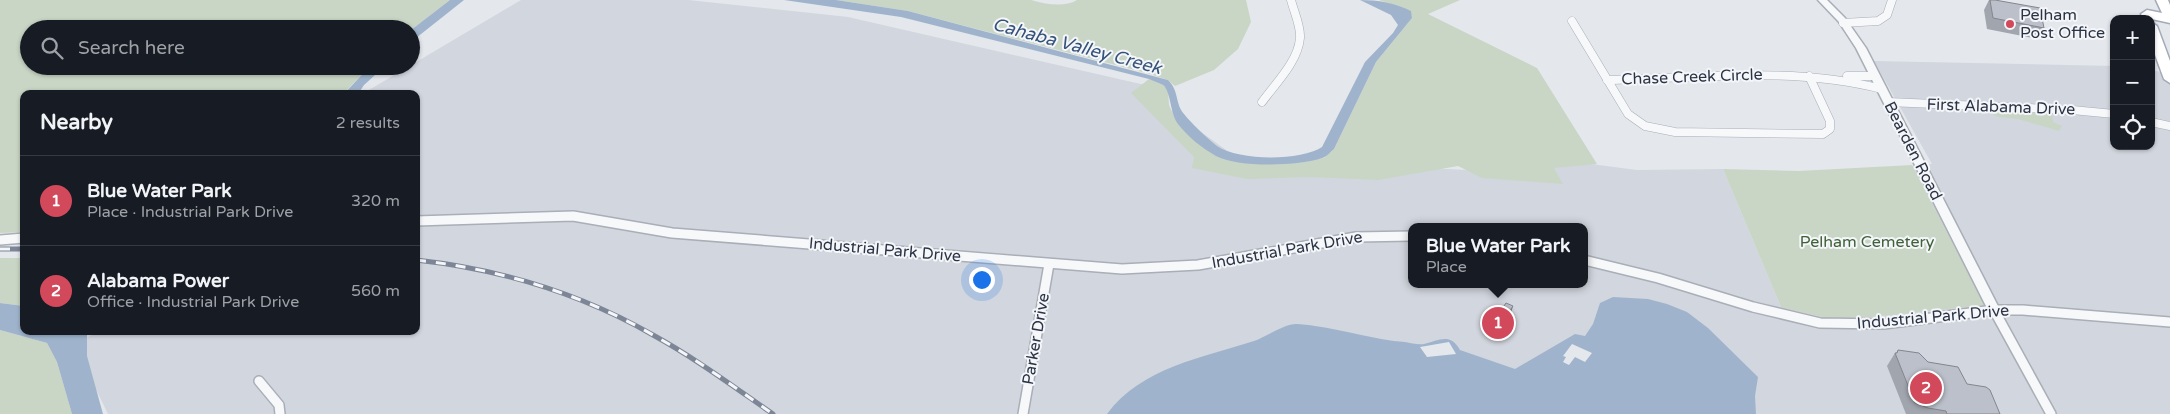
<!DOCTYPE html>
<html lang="en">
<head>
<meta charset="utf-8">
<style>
  :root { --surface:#171b24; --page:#242831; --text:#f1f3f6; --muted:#9ea1a6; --line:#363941; --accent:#d1495b }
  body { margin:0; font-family:"Varela Round",sans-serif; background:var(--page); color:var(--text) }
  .controls { position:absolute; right:15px; top:15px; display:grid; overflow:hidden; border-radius:10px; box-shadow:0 1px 4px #0004 }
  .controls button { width:45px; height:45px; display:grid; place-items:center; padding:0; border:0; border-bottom:1px solid var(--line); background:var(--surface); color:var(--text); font:25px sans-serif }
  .you { position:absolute; left:981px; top:279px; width:18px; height:18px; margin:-12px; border:4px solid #fff; border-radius:50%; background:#1a73e8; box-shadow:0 0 0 8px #1a73e833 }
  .badge { display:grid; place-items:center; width:32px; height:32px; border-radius:50%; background:var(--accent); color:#fff; font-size:16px; font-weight:700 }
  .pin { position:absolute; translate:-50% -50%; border:2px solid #fff; box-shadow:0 1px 5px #0006 }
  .popup { position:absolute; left:1408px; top:223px; width:180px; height:65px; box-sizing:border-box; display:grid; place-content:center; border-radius:10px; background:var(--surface); filter:drop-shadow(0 1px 4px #0005); font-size:16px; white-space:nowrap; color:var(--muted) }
  .popup b { font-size:19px; color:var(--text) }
  .popup::after { content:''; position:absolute; left:50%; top:100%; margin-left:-10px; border:10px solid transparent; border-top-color:var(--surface) }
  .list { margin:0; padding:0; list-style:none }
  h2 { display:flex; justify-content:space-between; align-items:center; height:65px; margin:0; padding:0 20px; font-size:21px }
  h2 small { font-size:16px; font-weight:400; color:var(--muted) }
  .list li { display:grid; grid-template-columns:32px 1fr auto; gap:15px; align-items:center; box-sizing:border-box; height:90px; padding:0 20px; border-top:1px solid var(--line) }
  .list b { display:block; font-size:19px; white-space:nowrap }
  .list p { margin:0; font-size:16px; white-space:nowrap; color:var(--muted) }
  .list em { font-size:16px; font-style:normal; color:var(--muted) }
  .icon { flex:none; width:28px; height:28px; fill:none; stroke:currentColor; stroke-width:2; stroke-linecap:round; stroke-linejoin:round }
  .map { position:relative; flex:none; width:2170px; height:414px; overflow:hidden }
  .search { position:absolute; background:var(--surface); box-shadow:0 1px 4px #0004; left:20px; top:20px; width:400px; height:55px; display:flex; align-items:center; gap:12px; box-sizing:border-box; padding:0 18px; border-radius:28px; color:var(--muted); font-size:19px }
  .panel { position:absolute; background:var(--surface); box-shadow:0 1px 4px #0004; left:20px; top:90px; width:400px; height:245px; border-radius:10px }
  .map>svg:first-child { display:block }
  .built { fill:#d2d6de; fill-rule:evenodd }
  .green { fill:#c9d6c5 }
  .water { fill:#9fb4cc }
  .pier { fill:#e4e7ec }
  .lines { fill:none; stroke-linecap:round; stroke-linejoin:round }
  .minor-far1-casing { stroke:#a9aeb7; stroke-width:9 }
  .minor-casing { stroke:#a9aeb7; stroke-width:12 }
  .tertiary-casing { stroke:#a9aeb7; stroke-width:3 }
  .primary-casing { stroke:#a3abb8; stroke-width:3 }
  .minor-far1 { stroke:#f7f8fa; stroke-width:8 }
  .minor { stroke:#f7f8fa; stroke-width:9 }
  .tertiary { fill:#f7f8fa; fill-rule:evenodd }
  .primary { fill:#fff; fill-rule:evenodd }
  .rail-casing { stroke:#7d8696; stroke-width:5 }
  .rail { stroke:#f4f6f9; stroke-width:3; stroke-dasharray:10; stroke-linecap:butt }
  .wall { fill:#a1a5ae }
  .shaded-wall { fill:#83868d }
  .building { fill:#bbc0ca; stroke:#83868d }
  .poi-dot { fill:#d1495b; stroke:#f4f6f9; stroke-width:2 }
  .labels { text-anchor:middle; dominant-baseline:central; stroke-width:4; stroke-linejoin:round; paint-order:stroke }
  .poi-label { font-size:16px; fill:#2b3445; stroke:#f4f6f9; text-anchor:start }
  .street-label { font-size:16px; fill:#2b3445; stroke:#f4f6f9 }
  .park-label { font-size:16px; fill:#3f6138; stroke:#f4f6f9 }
  .water-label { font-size:18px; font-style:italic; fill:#34527a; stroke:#f4f6f9 }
</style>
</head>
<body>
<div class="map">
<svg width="2170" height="414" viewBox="0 0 2170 414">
  <rect width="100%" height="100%" fill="#e4e7ec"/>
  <!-- built -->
  <path class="built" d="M 521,0 L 688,0 L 848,17 L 1145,85 L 1171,110 L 1237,158 L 1466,170 L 1515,154 L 1637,170 L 1723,169 L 1781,307 L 1985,305 L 1912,166 L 1932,164 L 1874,61 L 2114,66 L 2114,146 L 2151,146 L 2151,70 L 2170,74 L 2170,414 L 108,414 L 74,344 L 100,331 L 416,331 L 416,94 L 347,94 L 369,90 ZM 1412,227 L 1584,227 L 1584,284 L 1412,284 Z"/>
  <!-- green -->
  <g class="green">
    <polygon points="0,0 450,0 411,30 29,29 29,66 370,66 347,90 329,94 24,94 24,232 0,233"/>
    <path d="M 836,0 L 1031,0 C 1045,4 1064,8 1077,0 L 1246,0 L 1251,22 L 1238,49 L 1214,70 L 1175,86 L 1168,80 L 1150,74 L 908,11 Z"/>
    <polygon points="1379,0 1460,0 1428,14 1537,68 1597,164 1554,168 1563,184 1482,178 1458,166 1378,180 1309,177 1247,179 1192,168 1194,157 1131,93 1149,79 1163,85 1168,90 1169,105 1176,122 1238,162 1324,158 1334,149 1376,62 1412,18 1410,11"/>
    <polygon points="1991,110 2047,111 2052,115 2053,122 2062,126 2059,131 2018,119 1999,117 1994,115"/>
    <polygon points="1912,165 1985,305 1870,317 1827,318 1781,307 1723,169 1799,171"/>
    <polygon points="0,258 24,258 24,306 0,303"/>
    <polygon points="0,330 47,343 57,362 72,414 0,414"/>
  </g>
  <!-- water -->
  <g class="water">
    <polygon points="450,0 464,0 411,42 411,30"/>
    <path d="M 784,0 L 836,0 L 908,11 L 1168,80 C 1179,90 1175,104 1184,114 C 1191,123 1208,139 1217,146 C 1239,161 1301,161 1322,147 L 1365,62 L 1393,33 L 1398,25 L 1391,15 L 1360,0 C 1378,0 1395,3 1411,11 L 1412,18 L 1376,62 L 1334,149 C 1330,152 1327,157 1322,158 C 1298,166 1238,168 1216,156 C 1202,148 1188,137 1178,124 C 1170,114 1171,91 1163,85 C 1159,83 1153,81 1149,79 L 901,17 Z"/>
    <polygon points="370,66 385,66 364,85 358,94 344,94"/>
    <path d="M 1613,297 L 1648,299 L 1667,304 L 1687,312 L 1708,328 L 1758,377 L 1755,396 L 1756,414 L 1107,414 C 1142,367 1202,358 1254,341 C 1266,337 1284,324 1296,324 C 1302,324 1309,325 1315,326 C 1345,330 1375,340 1405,342 C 1411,343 1418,345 1424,344 C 1438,341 1450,332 1460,350 L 1515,369 L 1575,334 L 1585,336 L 1593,324 L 1600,303 Z"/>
    <polygon points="0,303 24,306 24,331 95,331 87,335 87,356 103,414 72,414 57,362 47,343 0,330"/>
  </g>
  <!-- pier -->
  <g class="pier">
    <polygon points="1449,342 1456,354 1427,357 1420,347"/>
    <polygon points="1572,344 1592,353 1585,362 1575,357 1569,365 1563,362 1566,357 1563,356"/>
  </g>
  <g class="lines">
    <defs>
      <g id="minor-far1">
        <polyline points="1572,21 1628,114 1645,126 1675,132 1823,134 1830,129 1830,121 1809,76"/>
        <polyline points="1843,23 1878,21 1887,15 1892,0"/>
        <polyline points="1847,76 1875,76"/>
        <path d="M 1607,80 C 1698,78 1792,66 1882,89"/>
        <path d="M 1262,102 C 1275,84 1298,62 1300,38 C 1301,26 1294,12 1291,0"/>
        <polyline points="1888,102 2072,110 2114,114"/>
        <polyline points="2151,122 2170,126"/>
      </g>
      <g id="minor">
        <polyline points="416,221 573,216 672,233 1122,269 1198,265 1356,237 1412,236"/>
        <polyline points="0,240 24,238"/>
        <polyline points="1584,260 1658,278 1753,307 1820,323 1884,324 1994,310 2023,310 2170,322"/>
        <polyline points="1994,310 2051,414"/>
        <polyline points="259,381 279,405 280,414"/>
        <polyline points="1023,414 1049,264"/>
      </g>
      <polygon id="tertiary" points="1818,0 1827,0 1845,18 1866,48 2000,310 1998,313 1990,313 1988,310 1856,48 1839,22"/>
      <g id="primary">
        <polygon points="2156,0 2168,0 2170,5 2170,23 2143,17 2141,14 2147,10 2162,13"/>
        <polygon points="2151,22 2157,26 2170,61 2170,83 2164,79 2151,44"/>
      </g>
    </defs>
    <!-- minor-far1 casing -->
    <use href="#minor-far1" class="minor-far1-casing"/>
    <!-- minor casing -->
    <use href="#minor" class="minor-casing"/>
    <!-- tertiary casing -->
    <use href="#tertiary" class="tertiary-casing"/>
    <!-- primary casing -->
    <use href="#primary" class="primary-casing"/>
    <!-- minor-far1 -->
    <use href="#minor-far1" class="minor-far1"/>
    <!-- minor -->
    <use href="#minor" class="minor"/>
    <!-- tertiary -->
    <use href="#tertiary" class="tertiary"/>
    <!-- primary -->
    <use href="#primary" class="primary"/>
    <defs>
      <g id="rail">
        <polyline points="0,249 24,249"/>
        <path d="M 416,260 C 499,269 580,293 653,335 C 695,358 734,387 773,414"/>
      </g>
    </defs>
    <!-- rail casing -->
    <use href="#rail" class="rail-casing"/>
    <!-- rail -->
    <use href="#rail" class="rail"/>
  </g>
  <!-- wall -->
  <g class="wall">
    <polygon points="1989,0 1995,0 2044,28 2038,39 1987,29 1984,10"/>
    <polygon points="1513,306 1510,316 1507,320 1511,327 1508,337 1500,337 1493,323 1496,314"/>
    <polygon points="1898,350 1928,362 1967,384 2000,414 1906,414 1887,366 1895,353 1896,353"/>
  </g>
  <!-- shaded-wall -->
  <polygon class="shaded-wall" points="1513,306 1510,316 1503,327 1506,317"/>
  <!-- building -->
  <g class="building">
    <polygon points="1990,0 1995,0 2040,8 2044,28 1993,18"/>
    <polygon points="1506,303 1513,306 1506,317 1511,327 1503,328 1496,314 1499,313"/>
    <polygon points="1898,350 1919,353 1928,362 1958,367 1967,384 1986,387 1990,390 2000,414 1947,414 1946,411 1928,408 1915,403 1895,353 1897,353"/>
  </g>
  <!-- markers -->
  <circle class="poi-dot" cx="2010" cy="24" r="5"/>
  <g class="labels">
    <!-- poi labels -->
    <g class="poi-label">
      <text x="2020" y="15">Pelham<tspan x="2020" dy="18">Post Office</tspan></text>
    </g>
    <!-- street labels -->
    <g class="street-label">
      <text transform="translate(1692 77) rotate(-2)">Chase Creek Circle</text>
      <text transform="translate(2001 107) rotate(2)">First Alabama Drive</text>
      <text transform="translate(1913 151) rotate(63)">Bearden Road</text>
      <text transform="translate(885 250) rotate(5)">Industrial Park Drive</text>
      <text transform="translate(1287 250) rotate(-10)">Industrial Park Drive</text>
      <text transform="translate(1933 317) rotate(-5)">Industrial Park Drive</text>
      <text transform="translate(1036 339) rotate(-80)">Parker Drive</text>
    </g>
    <!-- park labels -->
    <g class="park-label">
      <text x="1867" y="242">Pelham Cemetery</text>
    </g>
    <!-- water labels -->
    <g class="water-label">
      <text transform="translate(1077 46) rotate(15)">Cahaba Valley Creek</text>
    </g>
  </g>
</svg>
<div class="controls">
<button>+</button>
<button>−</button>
<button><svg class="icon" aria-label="locate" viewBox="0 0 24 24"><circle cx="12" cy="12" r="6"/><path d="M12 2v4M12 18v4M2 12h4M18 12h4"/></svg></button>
</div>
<div class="you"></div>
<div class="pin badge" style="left:1498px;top:323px">1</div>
<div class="popup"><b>Blue Water Park</b>Place</div>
<div class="pin badge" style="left:1926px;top:388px">2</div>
<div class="search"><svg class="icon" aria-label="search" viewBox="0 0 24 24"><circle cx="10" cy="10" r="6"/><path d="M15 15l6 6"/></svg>Search here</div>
<section class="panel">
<h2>Nearby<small>2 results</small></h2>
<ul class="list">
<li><span class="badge">1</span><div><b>Blue Water Park</b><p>Place · Industrial Park Drive</p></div><em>320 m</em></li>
<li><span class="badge">2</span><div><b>Alabama Power</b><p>Office · Industrial Park Drive</p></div><em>560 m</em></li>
</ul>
</section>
</div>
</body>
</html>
